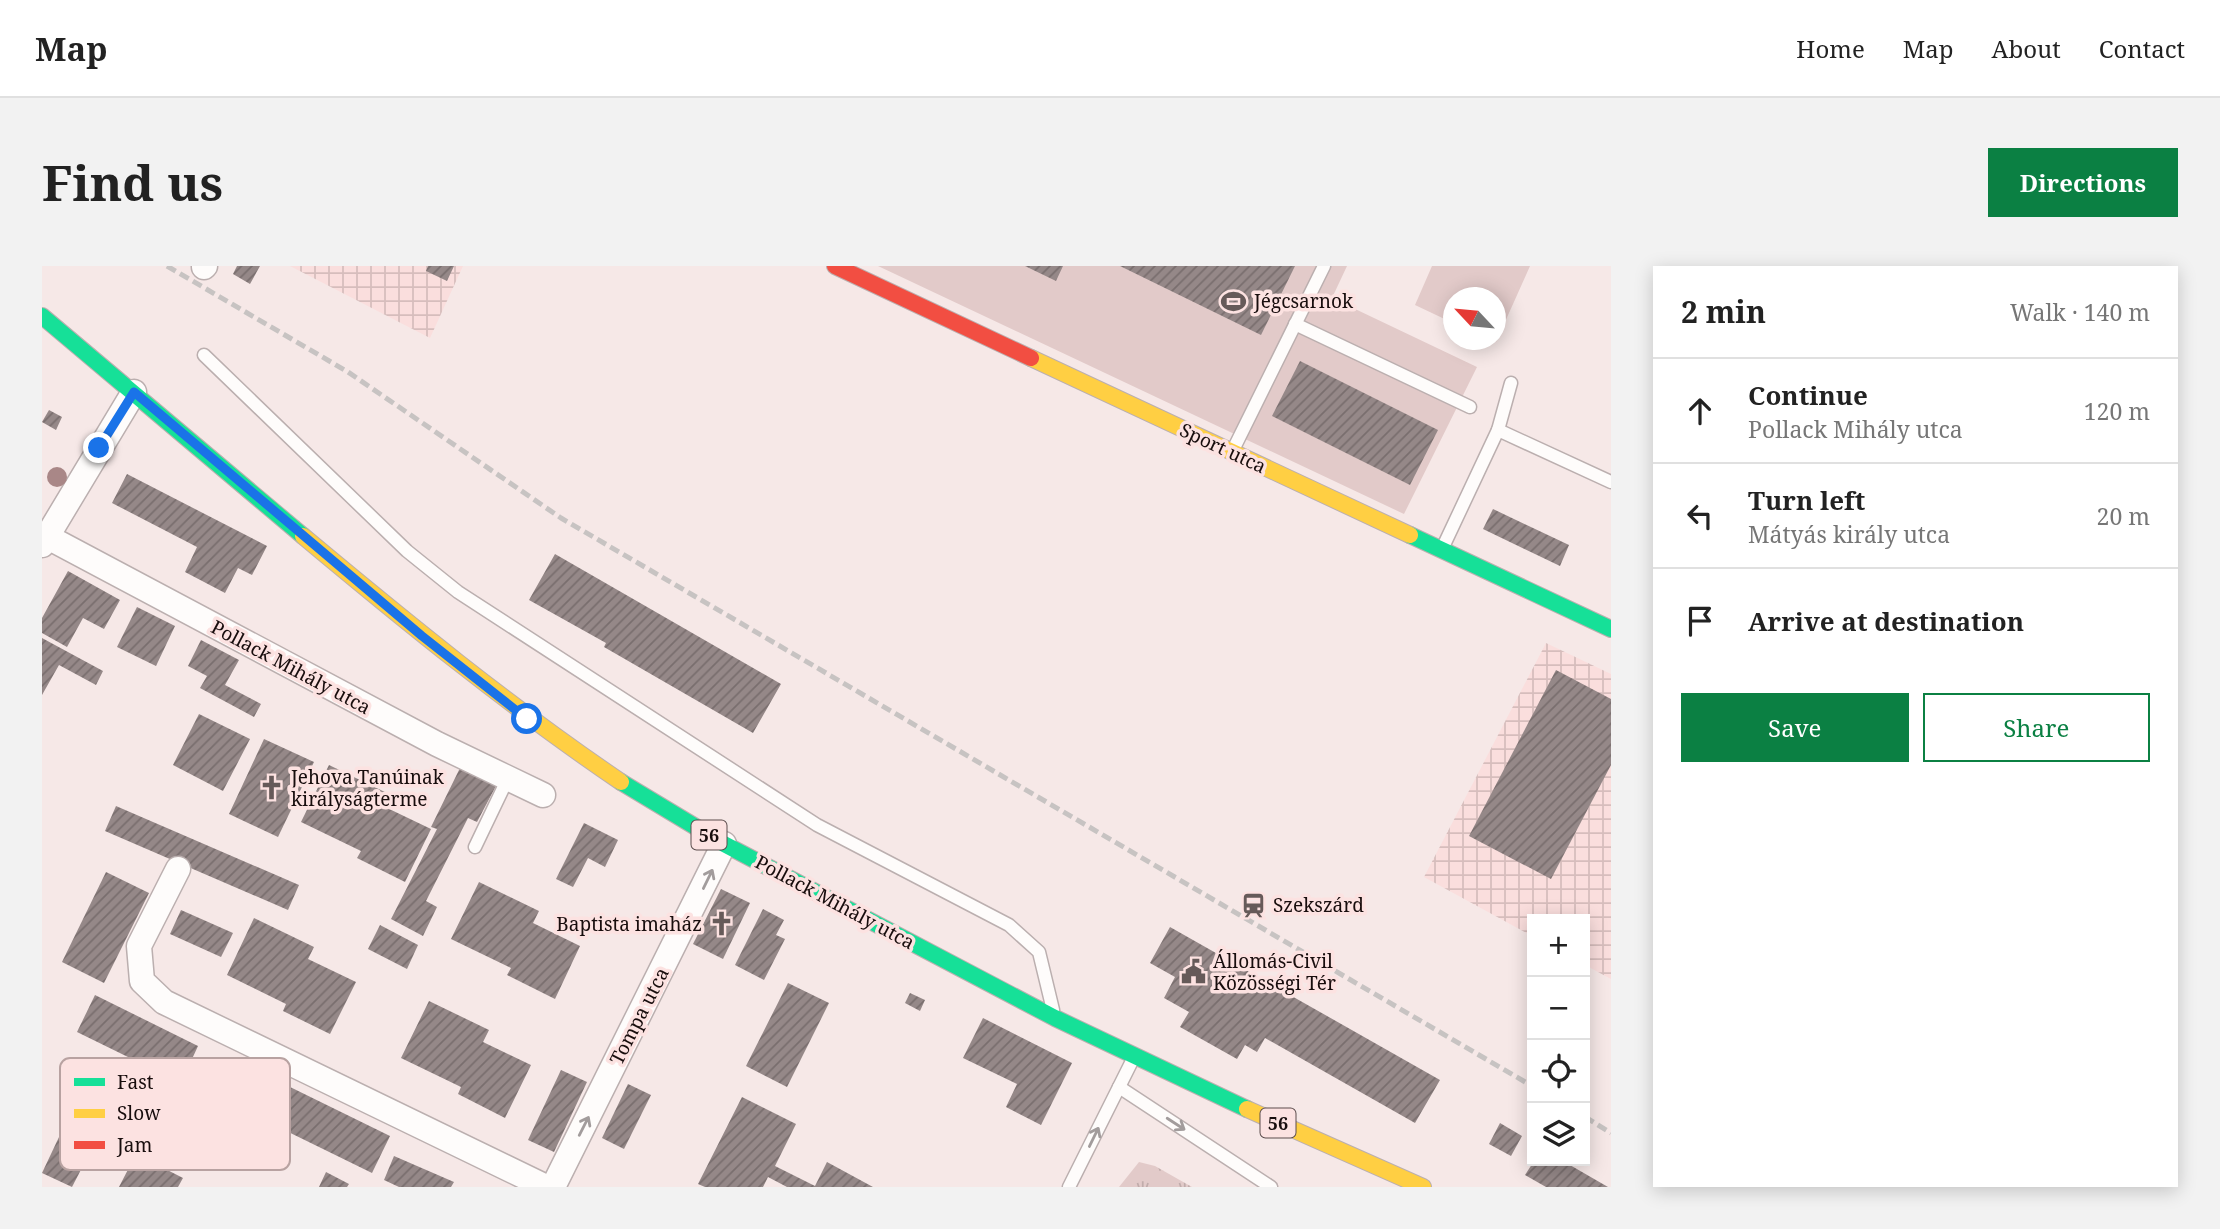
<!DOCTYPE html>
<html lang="en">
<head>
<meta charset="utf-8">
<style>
  :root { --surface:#fff; --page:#f2f2f2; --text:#222; --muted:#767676; --line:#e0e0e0; --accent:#0b8043 }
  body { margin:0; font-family:"Noto Serif",serif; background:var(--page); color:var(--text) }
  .controls { position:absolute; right:21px; bottom:21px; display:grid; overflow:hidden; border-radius:0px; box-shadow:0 4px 18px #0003 }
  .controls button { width:63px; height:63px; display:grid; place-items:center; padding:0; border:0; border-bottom:2px solid var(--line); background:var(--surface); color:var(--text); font:35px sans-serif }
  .compass { position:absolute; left:1401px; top:21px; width:63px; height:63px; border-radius:50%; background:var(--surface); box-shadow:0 4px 18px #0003; rotate:296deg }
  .stop { position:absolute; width:21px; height:21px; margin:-16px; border:5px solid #1a73e8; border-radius:50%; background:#fff }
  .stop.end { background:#1a73e8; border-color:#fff; box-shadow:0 2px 7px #0008 }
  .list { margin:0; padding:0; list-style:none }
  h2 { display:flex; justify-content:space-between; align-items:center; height:91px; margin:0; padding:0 28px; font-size:30px }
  h2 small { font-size:23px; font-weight:400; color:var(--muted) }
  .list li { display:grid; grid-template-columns:46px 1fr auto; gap:21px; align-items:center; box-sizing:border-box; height:105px; padding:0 28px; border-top:2px solid var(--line) }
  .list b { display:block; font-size:26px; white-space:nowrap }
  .list p { margin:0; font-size:23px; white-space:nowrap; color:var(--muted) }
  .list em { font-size:23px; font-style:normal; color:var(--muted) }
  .actions { display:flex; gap:14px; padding:21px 28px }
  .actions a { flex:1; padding:16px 0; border:2px solid var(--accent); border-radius:0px; text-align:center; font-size:24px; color:var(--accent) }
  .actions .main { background:var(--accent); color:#fff }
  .icon { flex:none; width:38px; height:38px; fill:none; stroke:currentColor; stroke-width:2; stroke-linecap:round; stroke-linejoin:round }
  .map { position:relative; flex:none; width:1569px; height:921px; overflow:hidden; border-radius:0px }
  header { display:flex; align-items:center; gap:42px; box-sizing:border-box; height:98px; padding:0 35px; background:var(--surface); border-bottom:2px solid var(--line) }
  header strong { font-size:33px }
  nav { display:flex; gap:38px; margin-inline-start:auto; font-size:24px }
  .intro { display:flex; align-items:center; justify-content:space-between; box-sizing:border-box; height:168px; padding:0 42px }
  h1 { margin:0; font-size:49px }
  .button { padding:18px 32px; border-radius:0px; background:var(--accent); color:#fff; font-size:24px; font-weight:700 }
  main { display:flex; gap:42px; padding:0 42px }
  aside { flex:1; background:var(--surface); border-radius:0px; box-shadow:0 4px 18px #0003 }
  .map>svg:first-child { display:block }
  .industrial { fill:url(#industrial-grid) }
  .grass { fill:url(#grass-tufts) }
  .garden { fill:#e2cac9 }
  .building { fill:url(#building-hatch) }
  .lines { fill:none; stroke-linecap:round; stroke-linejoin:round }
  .lane-casing { stroke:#bbafaf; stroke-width:15 }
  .street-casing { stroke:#bbafaf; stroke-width:27 }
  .fast-casing { stroke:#bbafaf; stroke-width:18 }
  .slow-casing { stroke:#bbafaf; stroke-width:18 }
  .jam-casing { stroke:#bbafaf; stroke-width:18 }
  .lane { stroke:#fefcfb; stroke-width:12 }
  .street { stroke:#fefcfb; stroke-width:24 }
  .fast { stroke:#16e098; stroke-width:16 }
  .slow { stroke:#ffcf43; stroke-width:16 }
  .jam { stroke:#f24e42; stroke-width:16 }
  .rail { stroke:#c7c3c2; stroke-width:5; stroke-dasharray:10 5; stroke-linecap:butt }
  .tree { fill:#a98787 }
  .oneway { stroke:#a29c9c }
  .route { stroke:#1a73e8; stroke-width:9 }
  .labels { text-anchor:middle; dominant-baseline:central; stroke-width:7; stroke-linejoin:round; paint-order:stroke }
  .shield { fill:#fce2e1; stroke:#5c4d4d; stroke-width:2 }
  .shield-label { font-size:18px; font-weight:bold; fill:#180d0d }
  .poi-label { font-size:19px; fill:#180d0d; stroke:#fce2e1; text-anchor:start }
  .street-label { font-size:19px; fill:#180d0d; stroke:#fce2e1 }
  .key { fill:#fce2e1; stroke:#b8a2a1; stroke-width:2 }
  .key-label { font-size:19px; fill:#180d0d }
</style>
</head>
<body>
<header>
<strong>Map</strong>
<nav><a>Home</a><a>Map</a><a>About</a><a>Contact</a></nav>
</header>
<div class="intro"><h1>Find us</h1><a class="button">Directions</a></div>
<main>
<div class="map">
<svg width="1569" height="921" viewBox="0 0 1569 921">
  <defs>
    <pattern id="industrial-grid" width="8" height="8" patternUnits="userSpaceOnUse" patternTransform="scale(1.75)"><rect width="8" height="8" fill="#fadedd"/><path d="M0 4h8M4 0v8" fill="none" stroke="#d6bdbc"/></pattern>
    <pattern id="grass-tufts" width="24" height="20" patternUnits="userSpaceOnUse" patternTransform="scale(1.75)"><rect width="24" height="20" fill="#e2cac9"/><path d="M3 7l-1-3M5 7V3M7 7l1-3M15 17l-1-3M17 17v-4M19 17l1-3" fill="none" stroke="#c1acab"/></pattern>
    <pattern id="building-hatch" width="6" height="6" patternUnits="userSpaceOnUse" patternTransform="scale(1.75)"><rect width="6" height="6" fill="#958888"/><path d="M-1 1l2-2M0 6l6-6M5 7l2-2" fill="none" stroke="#796e6e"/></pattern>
  </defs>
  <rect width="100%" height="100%" fill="#f6e8e7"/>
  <!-- industrial -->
  <g class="industrial">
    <polygon points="248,0 421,0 388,72"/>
    <polygon points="1504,377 1569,408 1569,713 1543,699 1543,653 1490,653 1490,670 1382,611"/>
  </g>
  <!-- grass -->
  <polygon class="grass" points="1097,896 1113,900 1150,921 1077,921"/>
  <!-- garden -->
  <g class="garden">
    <polygon points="836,0 1305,0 1290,32 1435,101 1362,248"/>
    <polygon points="1390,0 1488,0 1454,76 1449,74 1454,74 1454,32 1412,32 1411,57 1373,39"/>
  </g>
  <!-- building -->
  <g class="building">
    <polygon points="195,0 218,0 208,18 191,8"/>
    <polygon points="386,0 412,0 405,15 384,5"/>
    <polygon points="983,0 1021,0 1014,15"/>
    <polygon points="1078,0 1253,0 1219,69"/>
    <polygon points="1258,95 1396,164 1368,219 1230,150"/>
    <polygon points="7,144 20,151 14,164 0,156"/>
    <polygon points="85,208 225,280 210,309 196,302 183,327 143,306 155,281 70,237"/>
    <polygon points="1451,243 1527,279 1518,300 1441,263"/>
    <polygon points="513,288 739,418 711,467 562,381 564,377 487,334"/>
    <polygon points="26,305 78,334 62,363 41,352 25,381 0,367 0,352"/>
    <polygon points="95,341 133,360 114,400 75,381"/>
    <polygon points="0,372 61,405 54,419 17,399 0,429"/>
    <polygon points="159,374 197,394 183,419 219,438 212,451 158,422 165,410 146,400"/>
    <polygon points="1514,404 1569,433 1569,499 1509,613 1427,570"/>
    <polygon points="157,448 208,473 181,525 131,499"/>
    <polygon points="222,473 272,496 236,571 187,548"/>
    <polygon points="287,499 347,528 341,540 389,563 363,616 315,592 319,585 259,556"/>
    <polygon points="418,502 454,520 435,556 426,552 384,635 395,641 381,670 349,653 395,563 389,561"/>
    <polygon points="74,540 257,619 246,644 63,565"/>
    <polygon points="542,557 576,574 563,601 546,592 531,621 514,613"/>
    <polygon points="64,606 107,627 62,717 20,696"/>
    <polygon points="437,616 497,645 491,657 538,680 513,733 465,709 469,702 409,673"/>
    <polygon points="679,623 708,637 681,693 651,678"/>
    <polygon points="721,643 742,654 734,669 743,673 722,714 693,699"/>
    <polygon points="139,644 191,667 179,691 128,668"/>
    <polygon points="212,652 272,681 266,693 314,716 288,768 241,745 244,738 185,709"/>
    <polygon points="338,659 376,679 365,703 326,683"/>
    <polygon points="1128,661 1398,814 1373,857 1223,772 1215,786 1203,779 1195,793 1138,761 1147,746 1122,732 1133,711 1108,697"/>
    <polygon points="746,717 787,737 745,821 704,800"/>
    <polygon points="868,727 883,734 878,745 863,737"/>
    <polygon points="53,729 156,780 139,817 35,766"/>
    <polygon points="387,735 447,764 441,776 489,799 463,852 416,828 419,821 359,792"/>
    <polygon points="941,752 1030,797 999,859 964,841 975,818 921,792"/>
    <polygon points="519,804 545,816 512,886 486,874"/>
    <polygon points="586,818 609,829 582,883 560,872"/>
    <polygon points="244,819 348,870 330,907 226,856"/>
    <polygon points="700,831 754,858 733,900 773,920 785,896 831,921 745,921 726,911 721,921 663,921 656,918"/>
    <polygon points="26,852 58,867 30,921 0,907"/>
    <polygon points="1458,857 1480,870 1469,890 1447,878"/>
    <polygon points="94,888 141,912 136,921 77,921"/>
    <polygon points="352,890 412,916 409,921 357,921 342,914"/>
    <polygon points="1492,895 1521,895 1566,921 1504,921 1483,909"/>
    <polygon points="284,906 307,918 305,921 277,921"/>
  </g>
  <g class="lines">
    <defs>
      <g id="lane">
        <polyline points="1253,58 1428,141"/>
        <polyline points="162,89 365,285 416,326 775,559 967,659 997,686 1011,744"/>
        <polyline points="1456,164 1569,216"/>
        <polyline points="1192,182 1282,0"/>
        <polyline points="1401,281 1456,164 1469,117"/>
        <polyline points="433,581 466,512"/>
        <polyline points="1077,821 1229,921"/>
        <polyline points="1027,921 1091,793"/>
      </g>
      <g id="street">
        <polyline points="162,1 163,0"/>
        <polyline points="0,268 395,478 501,529"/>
        <polyline points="0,279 92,126"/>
        <polyline points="136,603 97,680 100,715 122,736 504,921"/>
        <polyline points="511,921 682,578"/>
      </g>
      <g id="fast">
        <polyline points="0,50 261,270"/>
        <polyline points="1368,269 1569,363"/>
        <polyline points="579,516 682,578 1013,752 1205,843"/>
      </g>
      <g id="slow">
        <polyline points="989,92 1368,269"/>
        <path d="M 261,270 C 364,356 467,440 579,516"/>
        <polyline points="1205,843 1381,921"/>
      </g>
      <polyline id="jam" points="793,0 989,92"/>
    </defs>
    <!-- lane casing -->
    <use href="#lane" class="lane-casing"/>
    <!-- street casing -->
    <use href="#street" class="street-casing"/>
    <!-- fast casing -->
    <use href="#fast" class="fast-casing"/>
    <!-- slow casing -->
    <use href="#slow" class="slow-casing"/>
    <!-- jam casing -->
    <use href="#jam" class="jam-casing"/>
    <!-- lane -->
    <use href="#lane" class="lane"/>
    <!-- street -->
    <use href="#street" class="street"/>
    <!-- fast -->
    <use href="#fast" class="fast"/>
    <!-- slow -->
    <use href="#slow" class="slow"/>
    <!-- jam -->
    <use href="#jam" class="jam"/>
    <!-- rail -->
    <g class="rail">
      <polyline points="125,0 306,106 519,252 1490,820"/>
      <polyline points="1543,851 1569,867"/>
    </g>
  </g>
  <!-- trees -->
  <circle class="tree" cx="15" cy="211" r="10"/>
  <!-- one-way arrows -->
  <defs><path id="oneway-shaft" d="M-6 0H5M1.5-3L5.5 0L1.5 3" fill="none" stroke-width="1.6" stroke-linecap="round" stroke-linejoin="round" transform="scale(1.75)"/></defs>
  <g class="oneway">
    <use href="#oneway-shaft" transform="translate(666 613) rotate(-64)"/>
    <use href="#oneway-shaft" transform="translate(1134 858) rotate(33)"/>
    <use href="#oneway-shaft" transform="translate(542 860) rotate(-63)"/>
    <use href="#oneway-shaft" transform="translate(1052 871) rotate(-64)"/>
  </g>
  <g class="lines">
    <!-- route -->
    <polyline class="route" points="57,182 92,126 380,370 485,453"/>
  </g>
  <!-- icons -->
  <defs>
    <symbol id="stadium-bare" viewBox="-9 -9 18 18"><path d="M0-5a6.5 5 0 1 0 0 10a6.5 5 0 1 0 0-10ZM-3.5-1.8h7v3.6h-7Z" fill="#665a59" stroke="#fce2e1" stroke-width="2.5" paint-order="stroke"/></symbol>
    <symbol id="church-bare" viewBox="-9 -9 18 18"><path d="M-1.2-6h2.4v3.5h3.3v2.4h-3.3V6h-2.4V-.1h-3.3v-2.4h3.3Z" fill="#665a59" stroke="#fce2e1" stroke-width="2.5" paint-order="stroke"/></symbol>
    <symbol id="station-bare" viewBox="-9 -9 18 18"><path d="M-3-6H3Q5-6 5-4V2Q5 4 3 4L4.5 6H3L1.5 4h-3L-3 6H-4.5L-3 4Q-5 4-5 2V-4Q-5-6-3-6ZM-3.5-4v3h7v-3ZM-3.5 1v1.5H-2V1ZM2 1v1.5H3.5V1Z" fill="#665a59" stroke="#fce2e1" stroke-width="2.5" paint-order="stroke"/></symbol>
    <symbol id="civic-bare" viewBox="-9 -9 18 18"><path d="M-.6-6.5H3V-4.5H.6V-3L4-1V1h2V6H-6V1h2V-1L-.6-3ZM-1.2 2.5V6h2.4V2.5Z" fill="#665a59" stroke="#fce2e1" stroke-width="2.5" paint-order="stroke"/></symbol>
  </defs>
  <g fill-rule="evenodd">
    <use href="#stadium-bare" x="1174" y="18" width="35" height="35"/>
    <use href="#church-bare" x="212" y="504" width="35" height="35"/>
    <use href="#station-bare" x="1194" y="622" width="35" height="35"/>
    <use href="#church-bare" x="662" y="640" width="35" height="35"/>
    <use href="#civic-bare" x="1134" y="688" width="35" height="35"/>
  </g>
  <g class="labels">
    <!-- shield labels -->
    <g class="shield">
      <rect x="649.5" y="554.5" width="35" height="29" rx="5"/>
      <rect x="1218.5" y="842.5" width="35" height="29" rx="5"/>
    </g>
    <g class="shield-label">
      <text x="667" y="569">56</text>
      <text x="1236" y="857">56</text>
    </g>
    <!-- poi labels -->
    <g class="poi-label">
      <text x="1212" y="35">Jégcsarnok</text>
      <text x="249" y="511">Jehova Tanúinak<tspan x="249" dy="22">királyságterme</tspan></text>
      <text x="1231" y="639">Szekszárd</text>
      <text x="660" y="658" text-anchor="end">Baptista imaház</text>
      <text x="1171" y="695">Állomás-Civil<tspan x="1171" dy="22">Közösségi Tér</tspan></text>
    </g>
    <!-- street labels -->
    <g class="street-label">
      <text transform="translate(1181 182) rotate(25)">Sport utca</text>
      <text transform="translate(249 401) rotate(28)">Pollack Mihály utca</text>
      <text transform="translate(793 636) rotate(28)">Pollack Mihály utca</text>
      <text transform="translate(597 750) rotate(-63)">Tompa utca</text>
    </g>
  </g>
  <!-- legend -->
  <rect x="18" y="792" width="230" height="112" rx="10" class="key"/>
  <rect x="32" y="812" width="31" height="8" fill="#16e098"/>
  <rect x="32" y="843" width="31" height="9" fill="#ffcf43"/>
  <rect x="32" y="875" width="31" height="8" fill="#f24e42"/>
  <g class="key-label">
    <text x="75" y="823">Fast</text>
    <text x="75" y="854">Slow</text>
    <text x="75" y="886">Jam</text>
  </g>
</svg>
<div class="controls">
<button>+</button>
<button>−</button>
<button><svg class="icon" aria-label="locate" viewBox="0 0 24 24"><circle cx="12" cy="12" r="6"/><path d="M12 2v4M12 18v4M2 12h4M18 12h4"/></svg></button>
<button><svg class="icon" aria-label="layers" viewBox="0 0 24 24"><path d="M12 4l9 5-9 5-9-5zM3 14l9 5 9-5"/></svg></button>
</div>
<svg class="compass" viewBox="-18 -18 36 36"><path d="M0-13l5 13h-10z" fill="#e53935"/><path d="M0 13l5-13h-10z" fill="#767676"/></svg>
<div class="stop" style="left:485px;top:453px"></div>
<div class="stop end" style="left:57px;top:182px"></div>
</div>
<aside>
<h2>2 min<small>Walk · 140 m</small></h2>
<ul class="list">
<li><svg class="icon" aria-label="ahead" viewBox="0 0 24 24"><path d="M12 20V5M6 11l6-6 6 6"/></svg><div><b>Continue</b><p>Pollack Mihály utca</p></div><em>120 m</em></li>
<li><svg class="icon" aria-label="left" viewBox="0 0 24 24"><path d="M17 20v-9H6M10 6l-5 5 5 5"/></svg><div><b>Turn left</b><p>Mátyás király utca</p></div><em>20 m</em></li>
<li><svg class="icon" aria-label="arrive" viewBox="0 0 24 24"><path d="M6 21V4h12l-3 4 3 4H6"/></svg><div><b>Arrive at destination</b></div></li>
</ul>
<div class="actions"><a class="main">Save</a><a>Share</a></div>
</aside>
</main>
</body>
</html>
